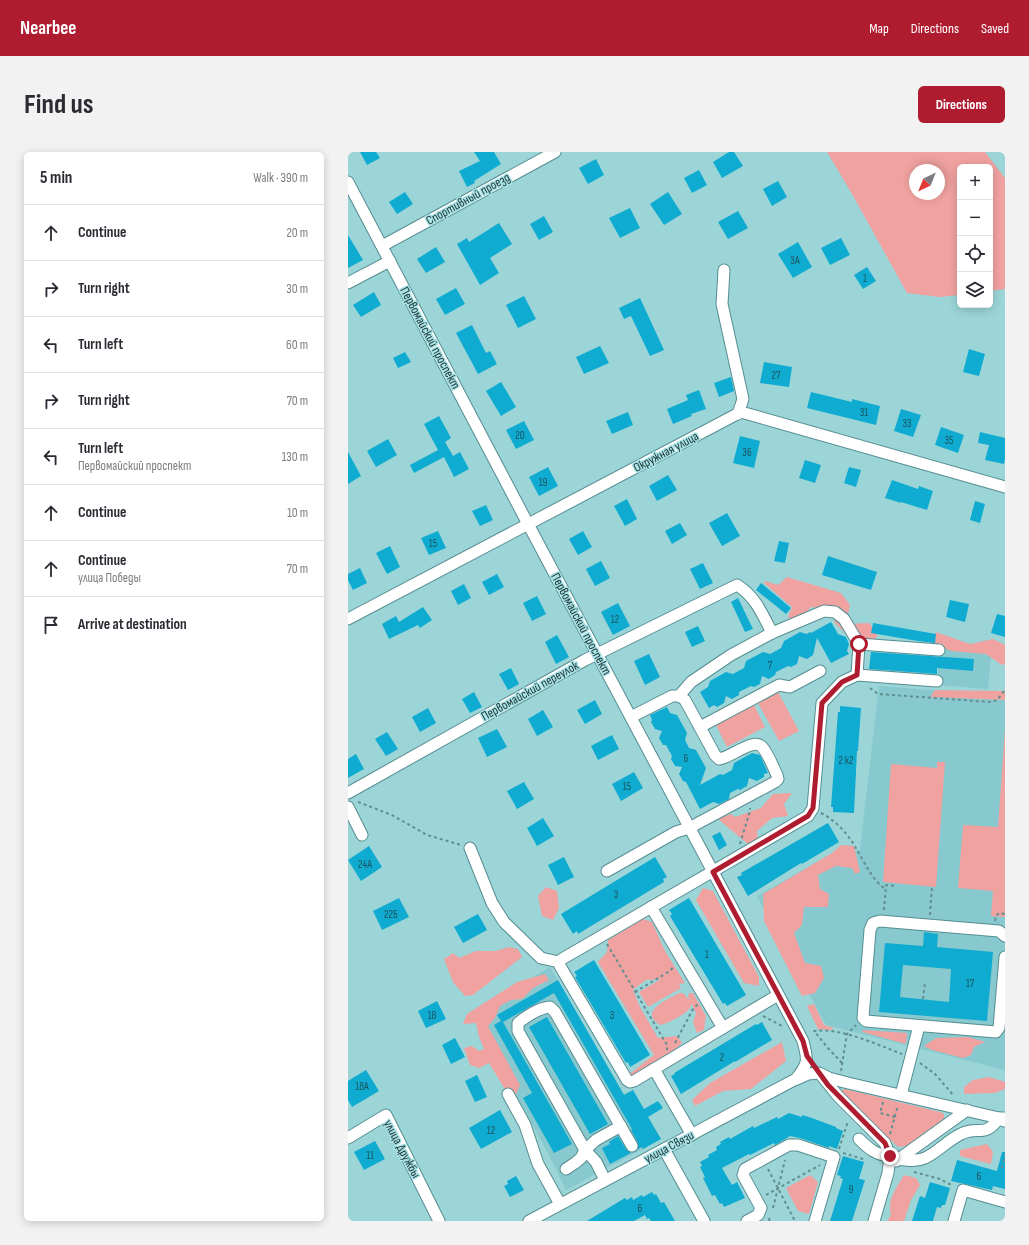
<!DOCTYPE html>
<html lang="en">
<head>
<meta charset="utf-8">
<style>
  :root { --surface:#fff; --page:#f2f2f3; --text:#2b2b33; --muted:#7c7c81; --line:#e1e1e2; --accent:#af1c30 }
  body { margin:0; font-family:"Sofia Sans Condensed",sans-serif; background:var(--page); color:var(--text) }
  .controls { position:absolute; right:12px; top:12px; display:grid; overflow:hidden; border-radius:6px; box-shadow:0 2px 10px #0003 }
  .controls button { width:36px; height:36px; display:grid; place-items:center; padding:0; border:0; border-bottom:1px solid var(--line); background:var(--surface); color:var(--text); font:20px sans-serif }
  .compass { position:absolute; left:561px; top:12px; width:36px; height:36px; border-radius:50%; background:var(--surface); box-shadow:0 2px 10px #0003; rotate:223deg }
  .stop { position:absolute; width:12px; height:12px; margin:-9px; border:3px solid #af1c30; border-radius:50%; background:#fff }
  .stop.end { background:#af1c30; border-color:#fff; box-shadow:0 1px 4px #0008 }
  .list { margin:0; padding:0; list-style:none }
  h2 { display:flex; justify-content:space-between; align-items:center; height:52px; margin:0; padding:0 16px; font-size:17px }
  h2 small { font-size:13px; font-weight:400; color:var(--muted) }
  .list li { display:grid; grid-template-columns:26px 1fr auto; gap:12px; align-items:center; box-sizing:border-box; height:56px; padding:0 16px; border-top:1px solid var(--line) }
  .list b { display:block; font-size:15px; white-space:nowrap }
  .list p { margin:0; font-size:13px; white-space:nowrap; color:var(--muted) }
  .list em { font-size:13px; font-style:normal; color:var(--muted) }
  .icon { flex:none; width:22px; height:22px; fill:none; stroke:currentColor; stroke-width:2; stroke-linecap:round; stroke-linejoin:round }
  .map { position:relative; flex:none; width:657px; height:1069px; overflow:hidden; border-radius:6px }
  header { display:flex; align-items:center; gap:24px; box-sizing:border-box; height:56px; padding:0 20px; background:var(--accent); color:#fff }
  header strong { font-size:19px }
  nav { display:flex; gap:22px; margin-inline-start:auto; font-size:14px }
  .intro { display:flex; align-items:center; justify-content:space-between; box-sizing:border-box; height:96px; padding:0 24px }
  h1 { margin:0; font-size:28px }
  .button { padding:10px 18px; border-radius:6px; background:var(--accent); color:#fff; font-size:14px; font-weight:700 }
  main { display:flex; gap:24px; padding:0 24px }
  aside { flex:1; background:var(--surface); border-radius:6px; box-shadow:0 2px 10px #0003 }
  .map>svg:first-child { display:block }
  .built { fill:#87c9ce }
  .green { fill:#f0a2a0; fill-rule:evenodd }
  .building { fill:#10abd1; fill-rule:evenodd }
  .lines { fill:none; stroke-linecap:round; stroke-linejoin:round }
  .minor-casing { stroke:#568d91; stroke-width:13 }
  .path { stroke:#638e90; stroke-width:2; stroke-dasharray:3 3; stroke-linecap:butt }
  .minor { stroke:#fff; stroke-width:11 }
  .route { stroke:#af1c30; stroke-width:5 }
  .labels { text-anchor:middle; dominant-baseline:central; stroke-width:3; stroke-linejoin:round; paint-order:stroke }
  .number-label { font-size:11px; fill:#1b545e }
  .street-label { font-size:13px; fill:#1f3738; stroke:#a8e2e6 }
</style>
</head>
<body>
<header>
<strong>Nearbee</strong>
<nav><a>Map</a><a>Directions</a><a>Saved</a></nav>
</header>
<div class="intro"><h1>Find us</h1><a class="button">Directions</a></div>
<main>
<aside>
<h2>5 min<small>Walk · 390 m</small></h2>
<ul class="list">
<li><svg class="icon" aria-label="ahead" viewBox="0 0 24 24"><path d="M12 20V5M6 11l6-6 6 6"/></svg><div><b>Continue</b></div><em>20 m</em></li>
<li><svg class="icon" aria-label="right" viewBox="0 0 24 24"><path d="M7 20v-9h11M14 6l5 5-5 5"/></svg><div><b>Turn right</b></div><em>30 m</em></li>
<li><svg class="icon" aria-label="left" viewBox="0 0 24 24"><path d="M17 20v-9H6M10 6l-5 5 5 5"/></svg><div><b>Turn left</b></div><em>60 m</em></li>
<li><svg class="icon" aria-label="right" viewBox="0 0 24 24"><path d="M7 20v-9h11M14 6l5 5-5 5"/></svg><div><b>Turn right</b></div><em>70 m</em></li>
<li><svg class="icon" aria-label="left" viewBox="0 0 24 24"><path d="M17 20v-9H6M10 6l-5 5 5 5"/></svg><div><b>Turn left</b><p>Первомайский проспект</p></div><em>130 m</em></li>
<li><svg class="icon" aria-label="ahead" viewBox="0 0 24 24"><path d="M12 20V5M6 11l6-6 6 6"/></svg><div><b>Continue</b></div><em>10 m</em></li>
<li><svg class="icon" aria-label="ahead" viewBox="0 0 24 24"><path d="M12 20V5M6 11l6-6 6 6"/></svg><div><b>Continue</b><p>улица Победы</p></div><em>70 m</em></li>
<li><svg class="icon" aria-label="arrive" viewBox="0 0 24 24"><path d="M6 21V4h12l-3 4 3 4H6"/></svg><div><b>Arrive at destination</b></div></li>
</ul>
</aside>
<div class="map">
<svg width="657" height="1069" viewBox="0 0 657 1069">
  <rect width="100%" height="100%" fill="#9bd5d8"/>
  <!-- built -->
  <g class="built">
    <polygon points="592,493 643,504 640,537 589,533"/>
    <polygon points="531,534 657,544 657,918 478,873 409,744 477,705 512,698"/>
    <polygon points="202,815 276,942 285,938 313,987 218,1038 201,1003 124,861"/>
  </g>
  <!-- green -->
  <g class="green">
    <path d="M 479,0 L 637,0 L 657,26 L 657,137 L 642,139 L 642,15 L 612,15 L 612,143 L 592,145 L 559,141 L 504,42 ZM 567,18 L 591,18 L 591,42 L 567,42 Z"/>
    <polygon points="439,425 493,441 502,453 498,472 521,471 530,481 527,488 504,488 487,471 483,458 463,455 449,471 440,465 444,455 416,431 417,429 430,433"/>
    <polygon points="588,480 622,492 645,487 657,493 657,512 654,513 638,502 603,499 584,490"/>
    <polygon points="587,538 657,539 657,548 582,545"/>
    <polygon points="430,540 451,579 431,589 410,551"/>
    <polygon points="406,553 417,575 379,595 368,573"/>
    <polygon points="657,577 657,765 643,764 645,739 610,736 615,673 650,675"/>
    <polygon points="589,610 597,610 588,735 535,730 543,612 589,616"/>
    <polygon points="444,641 436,652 440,664 424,666 409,679 410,688 401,693 370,667 383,662 387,665 413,656 425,642"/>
    <polygon points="493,693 506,694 512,720 507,722 504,716 488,714 470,723 472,737 481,742 480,755 456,755 454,773 446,781 457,811 473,814 476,826 467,841 454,844 416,769 415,742 484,701"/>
    <polygon points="198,735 209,739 211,756 205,768 194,764 190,744"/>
    <polygon points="355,736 365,739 411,825 411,834 396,831 348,748"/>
    <polygon points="295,767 304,770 317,799 337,831 331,832 333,836 300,855 291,840 313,827 298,828 285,838 292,855 310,886 329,884 334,891 309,913 283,926 280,923 306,903 250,810 259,800 260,788"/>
    <polygon points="161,795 170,797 174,805 125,843 117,844 105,830 96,807 105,801 111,806 128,799 148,799"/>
    <polygon points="197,822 201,828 185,836 174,847 163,848 152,854 147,866 140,874 172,933 168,942 158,939 141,911 131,916 122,913 116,896 124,894 131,899 136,897 131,885 128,871 115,872 119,862 169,830"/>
    <path d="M 331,841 L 335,841 L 342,849 L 340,845 L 341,841 L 345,841 L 358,864 L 356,878 L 349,881 L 345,870 L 348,861 L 343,851 C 343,854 343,855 341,857 C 338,862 319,872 312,873 C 290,859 319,848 331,841 Z"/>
    <polygon points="466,852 476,873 486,876 482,878 470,877 459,854"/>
    <polygon points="515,878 559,881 558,892 514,880"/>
    <polygon points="620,885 637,890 626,895 623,903 615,906 584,898 576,894 588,886"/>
    <polygon points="434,890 438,909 403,937 375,939 347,954 344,948 362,931"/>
    <polygon points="641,925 657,930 657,937 647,941 616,942 616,935 625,928"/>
    <polygon points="497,937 592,960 596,962 596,966 593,969 560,993 554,995 549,994 494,942 494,938"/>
    <polygon points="639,992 645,1000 643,1012 612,1004 612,998"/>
    <polygon points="462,1023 470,1030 461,1062 450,1059 438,1036"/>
    <path d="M 556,1023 L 568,1026 L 572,1033 L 563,1048 L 556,1069 L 539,1069 L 543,1063 C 539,1048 548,1036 556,1023 Z"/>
  </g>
  <!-- building -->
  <g class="building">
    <polygon points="12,0 28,0 32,6 19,13"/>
    <polygon points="126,0 146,0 153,12 126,29 127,31 119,35 111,19 132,9"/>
    <polygon points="381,0 386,0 395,14 374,26 365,10"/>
    <polygon points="248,7 256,23 240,32 231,16"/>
    <polygon points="351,18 359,33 344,41 336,26"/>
    <polygon points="430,29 439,45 424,54 415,37"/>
    <polygon points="57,40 65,52 49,62 41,50"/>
    <polygon points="320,40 334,62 316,73 302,52"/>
    <polygon points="282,56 292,76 272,86 261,66"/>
    <polygon points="390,59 400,76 380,87 370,70"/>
    <polygon points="196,64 205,80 191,88 182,72"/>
    <polygon points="151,71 164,92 142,106 151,121 132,133 109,92 119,86 121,90"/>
    <polygon points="0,83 15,108 0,116"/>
    <polygon points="493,86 502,103 482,113 473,96"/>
    <polygon points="450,90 464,115 445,126 430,102"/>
    <polygon points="88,95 97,110 78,121 69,107"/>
    <polygon points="519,115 528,129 515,137 506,123"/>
    <polygon points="108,136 117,152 97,163 88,147"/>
    <polygon points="26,140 33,153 13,165 5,153"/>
    <polygon points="176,144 188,167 170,176 158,153"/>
    <polygon points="292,146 316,198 302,204 283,164 276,167 271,156"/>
    <polygon points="124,173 138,201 142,199 149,212 130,222 108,181"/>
    <polygon points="252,194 261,211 236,222 228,205"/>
    <polygon points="621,197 637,202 631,224 615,220"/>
    <polygon points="57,200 63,210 50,216 45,206"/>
    <polygon points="416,210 444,215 441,235 412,231"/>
    <polygon points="383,225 386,239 371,245 366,231"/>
    <polygon points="153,230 168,255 153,264 138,239"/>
    <polygon points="351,238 358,257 343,262 344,264 325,272 319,257 340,248 338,243"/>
    <polygon points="463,240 504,250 504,247 532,254 528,273 459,256"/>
    <polygon points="553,257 573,263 565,285 546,279"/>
    <polygon points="280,260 285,273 264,282 258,269"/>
    <polygon points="91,264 103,286 97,290 105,304 112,300 121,317 106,325 96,305 66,321 62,313 90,298 76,272"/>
    <polygon points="176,269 186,288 168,297 158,278"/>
    <polygon points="593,275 616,283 610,301 587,293"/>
    <polygon points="632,280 657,286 657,307 656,312 637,308 641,293 630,291"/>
    <polygon points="392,284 412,289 406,316 385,311"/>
    <polygon points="40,287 49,303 28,315 19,299"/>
    <polygon points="0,300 13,324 0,332"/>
    <polygon points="457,308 473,313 467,331 451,326"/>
    <polygon points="200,315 210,334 191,344 181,325"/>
    <polygon points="501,315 513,318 508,335 496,331"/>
    <polygon points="320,323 329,338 309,349 301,334"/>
    <polygon points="544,328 570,337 571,334 585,339 579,358 553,350 553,351 537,346"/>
    <polygon points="279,347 289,367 277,374 266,354"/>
    <polygon points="627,349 637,352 632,371 622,368"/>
    <polygon points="138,353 145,368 132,374 124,359"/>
    <polygon points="379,361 392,384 374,394 361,371"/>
    <polygon points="332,371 339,383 324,392 317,379"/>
    <polygon points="90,379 98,396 81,403 73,386"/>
    <polygon points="235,379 244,395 230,403 221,387"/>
    <polygon points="431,389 441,391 437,411 426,409"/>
    <polygon points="42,394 52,415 39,422 28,401"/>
    <polygon points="480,404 529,420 523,438 474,423"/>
    <polygon points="253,409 262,426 247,434 238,417"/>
    <polygon points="355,411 365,431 352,437 342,417"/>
    <polygon points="12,416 19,431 5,438 0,428 0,422"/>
    <polygon points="149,422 156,435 141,443 134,430"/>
    <polygon points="413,431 443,456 438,462 408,438"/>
    <polygon points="116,432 123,446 110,453 103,439"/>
    <polygon points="189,444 198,462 184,469 175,451"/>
    <polygon points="390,446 405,477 397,480 383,450"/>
    <polygon points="602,448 621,452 617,470 598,465"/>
    <polygon points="270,451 282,474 265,483 253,460"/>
    <polygon points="75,455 84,468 72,476 70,473 41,487 34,472 48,464 51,470"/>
    <polygon points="649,462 657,464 657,485 643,481"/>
    <polygon points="483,470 490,482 498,485 501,492 499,499 501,502 483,511 469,486 465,503 459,507 451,504 449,512 443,515 440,514 428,520 427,523 421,527 414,524 412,532 406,535 403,534 391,540 391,543 384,547 378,544 376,551 369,555 366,553 361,556 352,540 360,535 362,529 378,520 385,522 396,516 398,509 415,500 422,502 433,496 436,489 452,480 459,482 462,480 463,481"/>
    <polygon points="525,471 588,482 587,491 570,489 523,481"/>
    <polygon points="350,474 357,489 344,495 337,480"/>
    <polygon points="209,483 221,505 208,512 197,490"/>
    <polygon points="523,500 626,507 625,519 589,516 589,522 521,517"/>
    <polygon points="301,502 312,525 297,533 286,509"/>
    <polygon points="163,516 171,532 160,538 151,522"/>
    <polygon points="126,540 134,555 122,561 114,547"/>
    <polygon points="247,548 254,562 237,572 229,558"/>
    <polygon points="492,554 513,556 510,599 509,599 506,661 485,660 485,655 483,655 490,560 492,560"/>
    <polygon points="319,555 322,561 329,563 339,581 337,588 341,596 348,598 358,616 352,633 372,622 375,623 384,618 386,611 404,601 412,603 420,621 416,622 416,625 409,629 401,626 399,634 392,638 390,637 382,641 381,647 371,652 365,650 352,657 338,630 335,629 331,622 334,615 327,614 323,607 324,604 318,593 315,593 311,586 314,579 307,577 303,570 304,568 302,563"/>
    <polygon points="80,556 88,571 72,580 64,565"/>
    <polygon points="195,558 205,575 189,584 180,567"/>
    <polygon points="149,577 159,595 139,605 130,586"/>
    <polygon points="39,580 50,597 38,604 27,587"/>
    <polygon points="264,583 271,597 250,608 243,594"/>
    <polygon points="8,602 16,617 0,626 0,607"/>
    <polygon points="286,620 295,636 273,649 264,632"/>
    <polygon points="176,630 186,647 169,657 159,639"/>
    <polygon points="195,666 206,684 189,694 179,676"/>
    <polygon points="480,671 491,690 454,712 453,711 400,744 389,725 394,723 393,721"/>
    <polygon points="372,680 379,693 371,698 364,684"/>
    <polygon points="21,694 34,715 13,729 0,708"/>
    <polygon points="216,705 226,725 210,733 200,713"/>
    <polygon points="307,705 319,725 315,727 316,730 230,782 229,779 225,782 213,762"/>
    <polygon points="51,746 61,765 34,778 25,759"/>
    <polygon points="341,746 398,843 379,854 377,851 375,852 322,764 324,762 321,758"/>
    <polygon points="130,762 139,778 115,791 106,775"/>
    <path d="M 576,780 L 590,782 L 589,795 L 645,800 L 639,869 L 531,860 L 537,791 L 575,794 ZM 555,813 L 603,817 L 601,850 L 552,845 Z"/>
    <polygon points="246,808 302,903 282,915 280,910 278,911 227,825 229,824 226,820"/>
    <polygon points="210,828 276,943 285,938 296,957 310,949 315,956 300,965 313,987 295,997 294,995 290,997 290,991 283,978 284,977 206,841 155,870 224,992 206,1001 175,946 184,941 146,873 153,869 149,863"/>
    <polygon points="89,849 98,867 78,876 70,859"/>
    <polygon points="199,865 260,972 242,982 181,875"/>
    <polygon points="414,870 424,888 387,910 387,909 333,942 323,924 327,922 326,921 408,872 409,873"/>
    <polygon points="107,886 117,905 103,912 94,893"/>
    <polygon points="18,918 31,939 4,955 0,948 0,929"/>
    <polygon points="129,923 139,945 127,950 117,929"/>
    <polygon points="152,958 164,980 133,997 121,976"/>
    <polygon points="441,961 454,965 454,963 464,966 488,975 488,976 495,979 489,997 481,994 481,996 452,986 442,984 427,993 426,991 402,1003 401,1002 374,1016 384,1033 389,1030 397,1046 376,1055 374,1051 372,1052 367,1043 364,1044 355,1026 357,1025 352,1015 354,1014 352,1010 361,1005 360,1003 369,998 368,995 373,992 372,990 381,985 382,987 405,974 406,976 429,965 430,967"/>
    <polygon points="270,984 278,997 283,1001 262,1012 254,996 262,992 261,990"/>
    <polygon points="27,989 37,1007 16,1018 6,1000"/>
    <polygon points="654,1000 657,1000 657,1037 645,1034 644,1038 603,1029 609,1008 649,1019"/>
    <polygon points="495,1004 516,1010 511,1027 517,1028 504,1069 482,1069 495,1027 492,1026 493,1024 489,1023"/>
    <polygon points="168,1024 176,1038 162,1045 156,1034 160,1032 159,1029"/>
    <polygon points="582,1030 602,1036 597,1053 594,1053 593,1056 589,1055 585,1069 564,1069 572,1044 577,1046"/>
    <polygon points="304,1040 306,1043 308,1042 313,1051 316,1050 327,1069 303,1069 301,1066 299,1067 297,1063 286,1069 239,1069 277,1046 279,1048 284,1045 285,1048 294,1043 295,1045"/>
  </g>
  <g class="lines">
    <defs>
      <g id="minor">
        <path d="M 0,30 L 180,372 L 455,889 C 460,908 461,911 448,927 L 181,1069"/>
        <polyline points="34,94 207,0"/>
        <polyline points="376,118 374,152 395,247 390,262"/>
        <polyline points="0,131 42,109"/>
        <polyline points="0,467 393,260 657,335"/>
        <polyline points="511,492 591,498"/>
        <polyline points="331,544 343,530 383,503 424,481 476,459 487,460 496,467 511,492 509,523"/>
        <polyline points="352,575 431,533 442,535 472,519"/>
        <path d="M 0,641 L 237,508 L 389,433 C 407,444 415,463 424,481"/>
        <polyline points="0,655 14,683"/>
        <polyline points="122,696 144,751 156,770 193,806 211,810"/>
        <path d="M 259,719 L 328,680 L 341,676 L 427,630 L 430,627 L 429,623 C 425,615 420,601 414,595 C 406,585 382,606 371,607 L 367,603 L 337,548 L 331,544 L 324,544 L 283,565"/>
        <polyline points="303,755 375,876"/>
        <polyline points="657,784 651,779 532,769 525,771 522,778 515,866 518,869 648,880 651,876 657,805"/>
        <polyline points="430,843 286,929 282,930 279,928 212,814 211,810 214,807 460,664 465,656 474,551 494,530 509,523 589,529"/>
        <polyline points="306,917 344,983"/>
        <polyline points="473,923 490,944 537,991 542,1004 540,1021 526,1069"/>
        <polyline points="449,927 460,922 471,921 481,926 500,931 651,966 657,966"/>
        <polyline points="160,942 177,973 190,1012 212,1052"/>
        <polyline points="553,943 571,874"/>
        <polyline points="0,986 38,963 91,1069"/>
        <path d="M 511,987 C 521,997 528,1003 542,1004"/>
        <polyline points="316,997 356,1069"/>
        <path d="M 549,1007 C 558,1008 568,1010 577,1006 C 590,1000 600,988 613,982 C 631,973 636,987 651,966 L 656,969"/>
        <polyline points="548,1009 619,958"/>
        <polyline points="218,1017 227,1011 233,1006 237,998 248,988 273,974"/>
        <path d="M 257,1028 L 248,1010 L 237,998 L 170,879 L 170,871 C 179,864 190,856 202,855 L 207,860 L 284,994"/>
        <polyline points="399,1069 410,1063 413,1056 395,1023 397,1017 441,993 450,993 486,1005 467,1069"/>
        <polyline points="606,1069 615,1038 657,1050"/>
      </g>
    </defs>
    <!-- minor casing -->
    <use href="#minor" class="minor-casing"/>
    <!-- path -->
    <g class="path">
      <polyline points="522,536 530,542 643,550 649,548 657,538"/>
      <polyline points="10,650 44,663 79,683 113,693"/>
      <path d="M 473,661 C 485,667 495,677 503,688 C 512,701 524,730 538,737"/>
      <polyline points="392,692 402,659 402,656"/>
      <polyline points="536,758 538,733 549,734"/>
      <polyline points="582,763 584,734"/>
      <polyline points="647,769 648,764 651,761 657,762"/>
      <polyline points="259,792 319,893 319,898"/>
      <polyline points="287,840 322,819 326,814"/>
      <polyline points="575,847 577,830"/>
      <polyline points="415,864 434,874"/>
      <polyline points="327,891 345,857 350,852"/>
      <path d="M 494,911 L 480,896 L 466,879 C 492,875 530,893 554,902"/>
      <polyline points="572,911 587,922 606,944"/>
      <polyline points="493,919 499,882 508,873"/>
      <polyline points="535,950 532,961 547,965"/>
      <polyline points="542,982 550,953"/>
      <polyline points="491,997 500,969"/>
      <polyline points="495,1001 518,1008"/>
      <polyline points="654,1016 657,1002"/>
      <polyline points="420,1017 447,1069"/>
      <polyline points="566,1020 592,1027 605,1034"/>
      <polyline points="418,1043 472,1013"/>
      <polyline points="425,1056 437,1008"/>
      <polyline points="421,1069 422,1064"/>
    </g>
    <!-- minor -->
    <use href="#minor" class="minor"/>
  </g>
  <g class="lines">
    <!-- route -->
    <polyline class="route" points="511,492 509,523 494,530 474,551 465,656 460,664 365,720 455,889 459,904 480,933 537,991 542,1004"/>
  </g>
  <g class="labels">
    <!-- number labels -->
    <g class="number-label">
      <text x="447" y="108">3А</text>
      <text x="517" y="126">1</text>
      <text x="428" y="223">27</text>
      <text x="516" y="260">31</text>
      <text x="559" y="271">33</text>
      <text x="172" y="283">20</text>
      <text x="601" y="288">35</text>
      <text x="399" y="300">36</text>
      <text x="195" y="330">19</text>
      <text x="85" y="391">15</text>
      <text x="267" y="467">12</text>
      <text x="422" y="513">7</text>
      <text x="338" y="606">6</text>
      <text x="498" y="608">2 к2</text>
      <text x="279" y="634">15</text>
      <text x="17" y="712">24А</text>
      <text x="268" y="742">3</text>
      <text x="43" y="762">22Б</text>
      <text x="359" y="802">1</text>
      <text x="622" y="831">17</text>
      <text x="84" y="863">18</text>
      <text x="264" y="863">3</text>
      <text x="374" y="905">2</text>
      <text x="14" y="934">18А</text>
      <text x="143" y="978">12</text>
      <text x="22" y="1003">11</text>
      <text x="631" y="1024">6</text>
      <text x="503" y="1037">9</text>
      <text x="292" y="1056">6</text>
    </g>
    <!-- street labels -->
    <g class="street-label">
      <text transform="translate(120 47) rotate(-29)">Спортивный проезд</text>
      <text transform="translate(82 186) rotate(62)">Первомайский проспект</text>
      <text transform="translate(318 300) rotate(-28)">Окружная улица</text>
      <text transform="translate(233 472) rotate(62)">Первомайский проспект</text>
      <text transform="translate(182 539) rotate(-29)">Первомайский переулок</text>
      <text transform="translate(321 995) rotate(-28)">улица Связи</text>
      <text transform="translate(54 997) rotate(62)">улица Дружбы</text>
    </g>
  </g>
</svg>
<div class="controls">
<button>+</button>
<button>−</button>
<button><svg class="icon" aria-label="locate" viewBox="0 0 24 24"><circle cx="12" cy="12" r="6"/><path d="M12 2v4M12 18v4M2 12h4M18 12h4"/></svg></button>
<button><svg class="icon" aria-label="layers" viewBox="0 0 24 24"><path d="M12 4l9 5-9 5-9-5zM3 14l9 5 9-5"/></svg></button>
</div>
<svg class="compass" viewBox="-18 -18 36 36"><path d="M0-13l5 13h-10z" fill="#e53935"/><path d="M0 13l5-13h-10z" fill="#7c7c81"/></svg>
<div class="stop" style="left:511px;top:492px"></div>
<div class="stop end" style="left:542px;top:1004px"></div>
</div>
</main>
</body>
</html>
